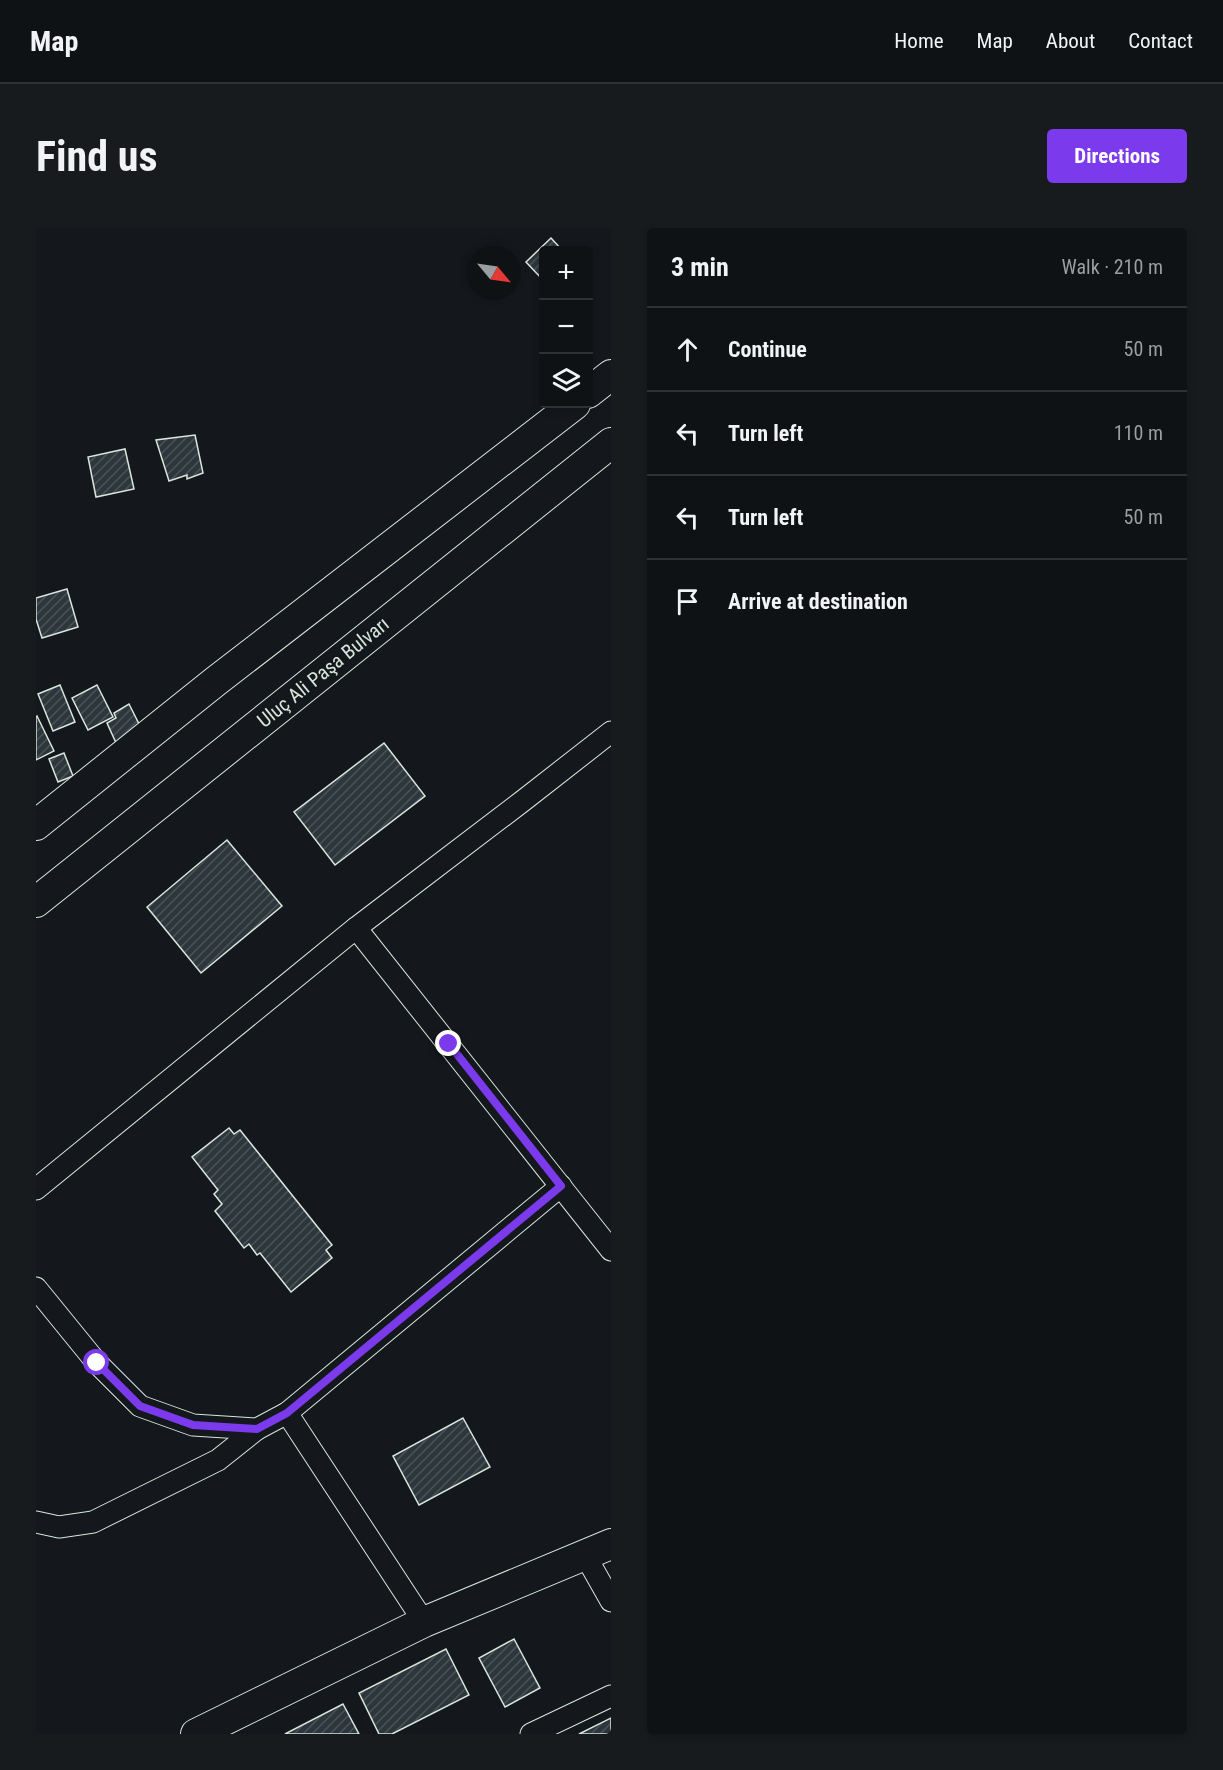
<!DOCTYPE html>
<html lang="en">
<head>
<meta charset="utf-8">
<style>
  :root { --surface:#0f1215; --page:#181b1e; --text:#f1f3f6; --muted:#9b9ea0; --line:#2f3234; --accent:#7c3aed }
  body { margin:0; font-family:"Roboto Condensed",sans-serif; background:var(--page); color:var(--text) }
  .controls { position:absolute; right:18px; top:18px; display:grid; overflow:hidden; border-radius:6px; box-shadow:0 3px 9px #0003 }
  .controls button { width:54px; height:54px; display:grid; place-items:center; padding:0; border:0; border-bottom:2px solid var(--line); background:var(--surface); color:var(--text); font:30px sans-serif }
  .compass { position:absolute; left:431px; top:18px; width:54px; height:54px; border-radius:50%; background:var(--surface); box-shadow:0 3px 9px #0003; rotate:119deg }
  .stop { position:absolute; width:18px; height:18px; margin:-14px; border:4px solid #7c3aed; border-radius:50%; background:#fff }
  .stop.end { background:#7c3aed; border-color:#fff; box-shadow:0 2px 6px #0008 }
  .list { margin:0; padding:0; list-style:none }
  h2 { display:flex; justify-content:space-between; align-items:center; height:78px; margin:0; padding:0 24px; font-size:26px }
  h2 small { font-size:20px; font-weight:400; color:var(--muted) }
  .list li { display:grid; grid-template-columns:39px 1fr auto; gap:18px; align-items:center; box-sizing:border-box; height:84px; padding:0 24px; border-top:2px solid var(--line) }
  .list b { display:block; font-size:22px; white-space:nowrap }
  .list em { font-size:20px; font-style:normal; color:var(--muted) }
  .icon { flex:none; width:33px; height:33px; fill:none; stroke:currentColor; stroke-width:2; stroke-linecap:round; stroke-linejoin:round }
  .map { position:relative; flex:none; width:575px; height:1506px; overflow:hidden; border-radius:6px }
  header { display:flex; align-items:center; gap:36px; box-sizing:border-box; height:84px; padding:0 30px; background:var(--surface); border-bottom:2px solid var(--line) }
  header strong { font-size:28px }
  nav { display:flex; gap:33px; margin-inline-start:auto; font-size:21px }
  .intro { display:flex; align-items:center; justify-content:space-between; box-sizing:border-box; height:144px; padding:0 36px }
  h1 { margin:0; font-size:42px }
  .button { padding:15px 27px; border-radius:6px; background:var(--accent); color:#fff; font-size:21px; font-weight:700 }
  main { display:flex; gap:36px; padding:0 36px }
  aside { flex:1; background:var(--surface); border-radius:6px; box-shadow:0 3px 9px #0003 }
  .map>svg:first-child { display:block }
  .building { fill:url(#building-hatch); stroke:#d8e6dc; stroke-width:1.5 }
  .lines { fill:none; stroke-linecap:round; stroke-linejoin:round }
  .street-casing { stroke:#d8e6dc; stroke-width:23 }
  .secondary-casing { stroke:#d8e6dc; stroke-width:32 }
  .street { stroke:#14181c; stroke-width:21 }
  .secondary { stroke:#14181c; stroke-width:30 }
  .route { stroke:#7c3aed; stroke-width:8 }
  .labels { text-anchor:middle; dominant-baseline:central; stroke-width:4.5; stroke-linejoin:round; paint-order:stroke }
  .street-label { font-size:20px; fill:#d8e6dc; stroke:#14181c }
</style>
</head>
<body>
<header>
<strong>Map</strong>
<nav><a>Home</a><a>Map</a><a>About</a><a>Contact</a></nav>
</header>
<div class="intro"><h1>Find us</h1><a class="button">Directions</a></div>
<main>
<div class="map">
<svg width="575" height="1506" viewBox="0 0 575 1506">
  <defs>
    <pattern id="building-hatch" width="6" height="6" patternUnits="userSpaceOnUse" patternTransform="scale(1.5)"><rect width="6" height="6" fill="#2c363c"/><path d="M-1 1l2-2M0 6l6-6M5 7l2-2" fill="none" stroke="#4a5358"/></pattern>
  </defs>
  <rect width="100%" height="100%" fill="#14181c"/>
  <!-- building -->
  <g class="building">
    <polygon points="515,10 526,22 508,22 508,53 490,34"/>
    <polygon points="159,207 167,245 151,251 151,247 133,253 120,212"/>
    <polygon points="89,221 98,261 60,269 52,229"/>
    <polygon points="31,361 42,399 6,410 0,391 0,370"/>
    <polygon points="24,457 39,494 17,503 2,466"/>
    <polygon points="61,457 77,489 52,502 36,470"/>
    <polygon points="93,476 107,504 81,517 71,495 80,490 78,485"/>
    <polygon points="1,488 18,523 0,532 0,489"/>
    <polygon points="348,515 389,568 299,637 258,584"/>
    <polygon points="28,525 37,548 22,554 13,531"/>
    <polygon points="191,612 246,678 165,745 111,679"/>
    <polygon points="193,900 198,906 204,902 296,1017 290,1022 296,1030 255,1064 224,1025 221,1027 213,1016 208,1020 179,983 186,976 178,966 182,962 156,929"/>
    <polygon points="427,1190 454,1239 383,1277 357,1228"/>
    <polygon points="478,1411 504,1460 469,1479 443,1430"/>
    <polygon points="410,1421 433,1467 356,1506 343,1506 323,1465"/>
    <polygon points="307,1476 323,1506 249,1506"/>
    <polygon points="575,1490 575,1506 543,1506"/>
  </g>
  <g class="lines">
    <defs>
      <g id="street">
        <polyline points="320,700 575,1022"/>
        <polyline points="0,961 320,700 488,572 575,504"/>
        <polyline points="0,1060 61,1135 104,1178 157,1197 221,1201 251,1185 525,958"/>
        <polyline points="251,1185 388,1394"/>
        <polyline points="0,1294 23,1299 57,1294 182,1232 221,1201"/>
        <polyline points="549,1327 575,1373"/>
        <polyline points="495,1506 575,1468"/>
      </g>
      <g id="secondary">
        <polyline points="552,165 575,147"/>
        <polyline points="0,597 180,453 539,176"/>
        <polyline points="0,674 575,215"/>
        <polyline points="160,1506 388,1394 575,1316"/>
      </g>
    </defs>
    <!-- street casing -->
    <use href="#street" class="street-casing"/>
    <!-- secondary casing -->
    <use href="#secondary" class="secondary-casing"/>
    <!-- street -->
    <use href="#street" class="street"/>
    <!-- secondary -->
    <use href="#secondary" class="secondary"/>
  </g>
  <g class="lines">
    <!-- route -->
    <polyline class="route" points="61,1135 104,1178 157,1197 221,1201 251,1185 525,958 413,816"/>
  </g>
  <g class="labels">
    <!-- street labels -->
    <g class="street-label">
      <text transform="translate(287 444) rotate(-39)">Uluç Ali Paşa Bulvarı</text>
    </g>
  </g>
</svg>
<div class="controls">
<button>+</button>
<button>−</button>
<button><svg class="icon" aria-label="layers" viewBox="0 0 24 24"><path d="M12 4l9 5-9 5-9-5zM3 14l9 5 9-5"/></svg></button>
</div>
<svg class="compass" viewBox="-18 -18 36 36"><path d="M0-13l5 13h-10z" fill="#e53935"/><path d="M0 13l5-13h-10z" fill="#9b9ea0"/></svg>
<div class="stop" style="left:61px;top:1135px"></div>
<div class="stop end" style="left:413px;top:816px"></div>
</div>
<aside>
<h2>3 min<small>Walk · 210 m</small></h2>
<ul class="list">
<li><svg class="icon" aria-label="ahead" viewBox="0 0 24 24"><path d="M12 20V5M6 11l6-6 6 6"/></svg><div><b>Continue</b></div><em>50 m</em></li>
<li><svg class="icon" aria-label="left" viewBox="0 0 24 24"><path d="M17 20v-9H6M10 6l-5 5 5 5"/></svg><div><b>Turn left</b></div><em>110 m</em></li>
<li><svg class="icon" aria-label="left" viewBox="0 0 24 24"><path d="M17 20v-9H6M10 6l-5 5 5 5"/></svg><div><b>Turn left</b></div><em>50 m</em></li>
<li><svg class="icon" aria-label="arrive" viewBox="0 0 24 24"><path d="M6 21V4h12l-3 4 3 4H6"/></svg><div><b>Arrive at destination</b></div></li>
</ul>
</aside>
</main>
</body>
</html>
